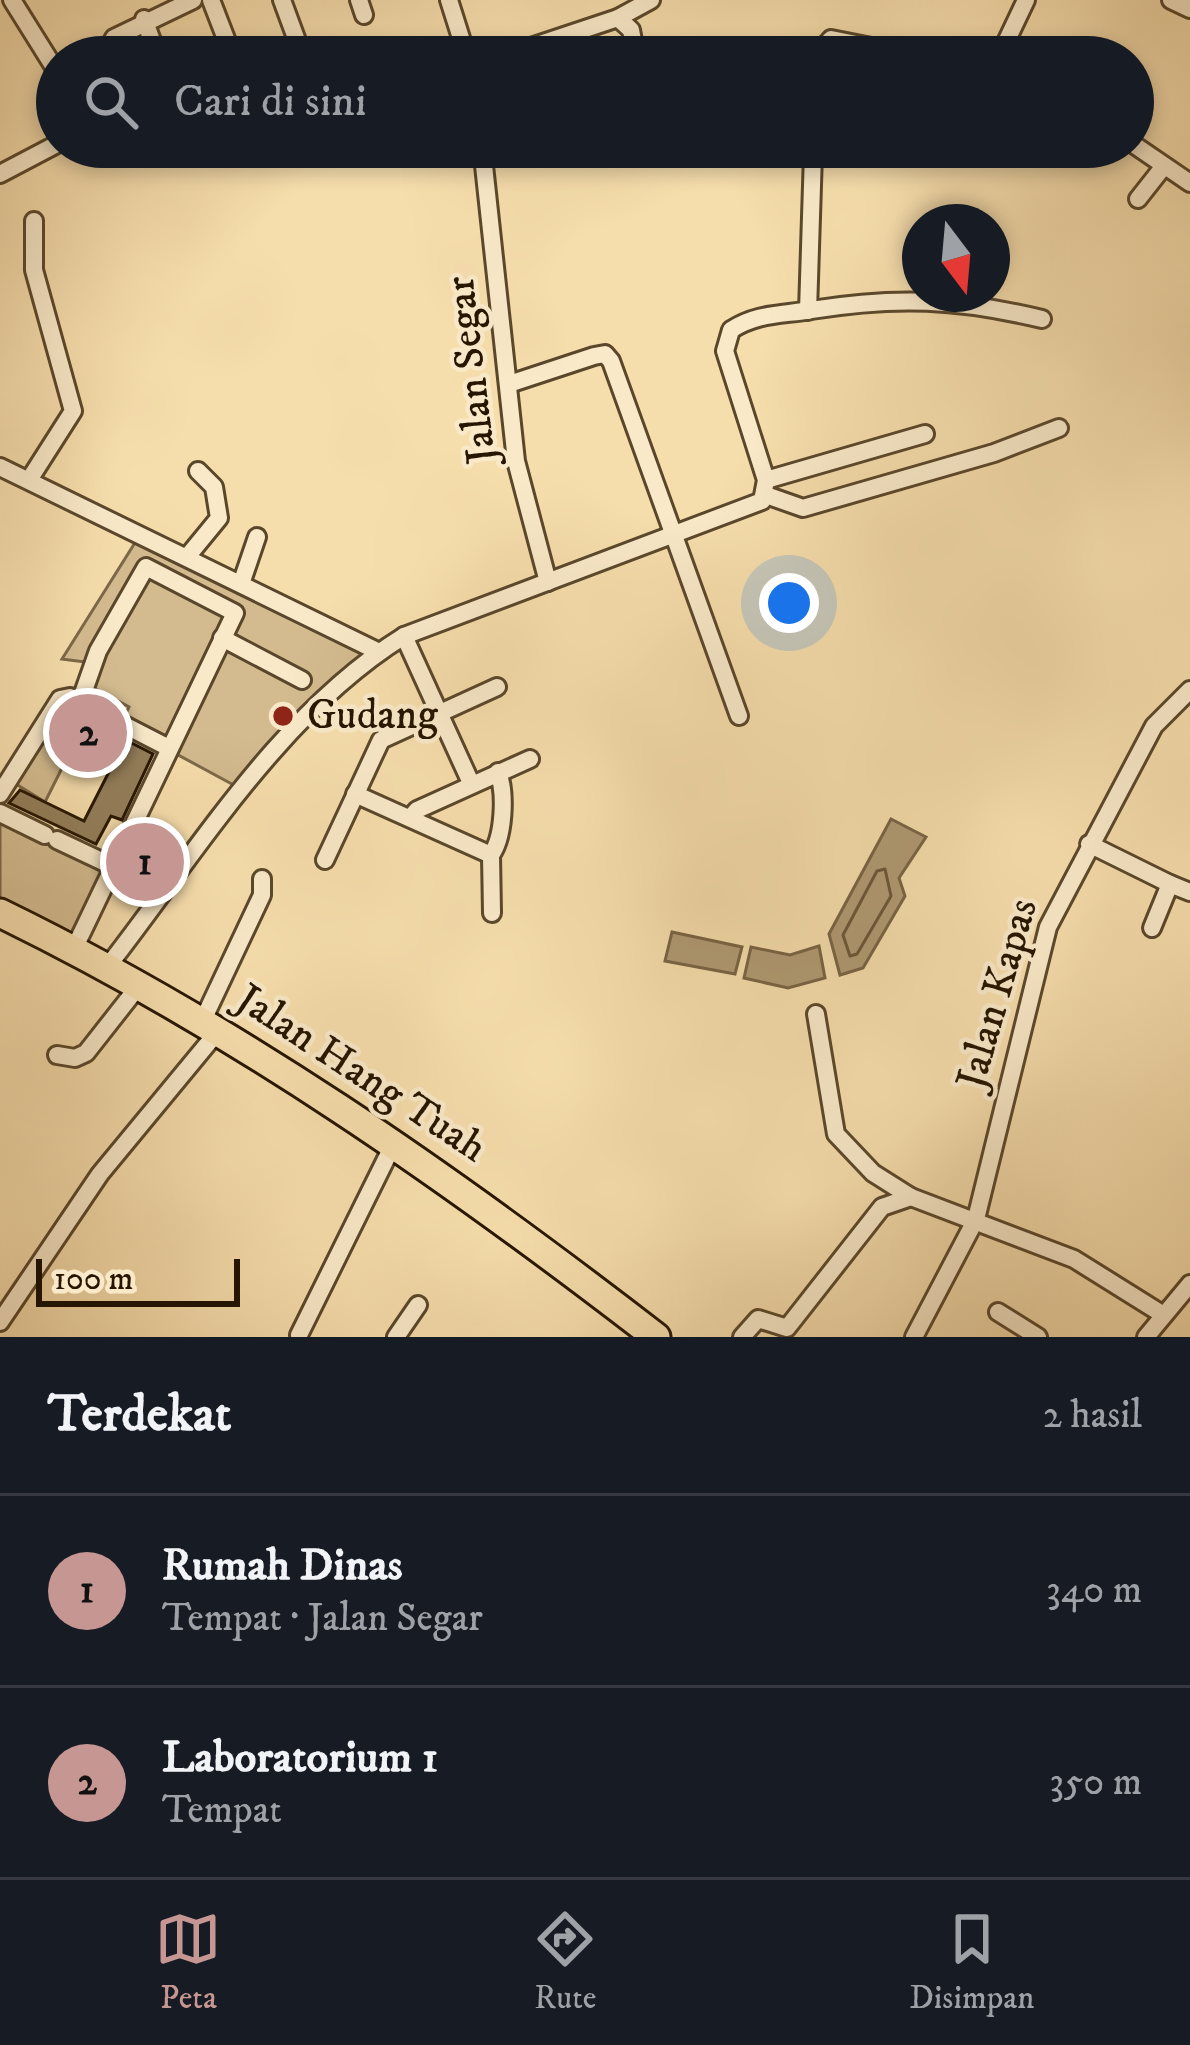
<!DOCTYPE html>
<html lang="id">
<head>
<meta charset="utf-8">
<style>
  :root { --surface:#171b24; --page:#242831; --text:#f1f3f6; --muted:#9ea1a6; --line:#363941; --accent:#c59692 }
  body { margin:0; font-family:"IM FELL DW Pica",serif; background:var(--page); color:var(--text) }
  .compass { position:absolute; left:902px; top:204px; width:108px; height:108px; border-radius:50%; background:var(--surface); box-shadow:0 6px 18px #0003; rotate:164deg }
  .scale { position:absolute; left:36px; bottom:30px; width:204px; box-sizing:border-box; padding-left:12px; border:6px solid #261500; border-top:0; font-size:33px; line-height:42px; white-space:nowrap; color:#261500; -webkit-text-stroke:9px #f9e9c9; paint-order:stroke }
  .you { position:absolute; left:789px; top:603px; width:42px; height:42px; margin:-30px; border:9px solid #fff; border-radius:50%; background:#1a73e8; box-shadow:0 0 0 18px #1a73e833 }
  .badge { display:grid; place-items:center; width:78px; height:78px; border-radius:50%; background:var(--accent); color:#111; font-size:39px; font-weight:700 }
  .pin { position:absolute; translate:-50% -50%; border:6px solid #fff; box-shadow:0 3px 12px #0006 }
  .list { margin:0; padding:0; list-style:none }
  h2 { display:flex; justify-content:space-between; align-items:center; height:156px; margin:0; padding:0 48px; font-size:51px }
  h2 small { font-size:39px; font-weight:400; color:var(--muted) }
  .list li { display:grid; grid-template-columns:78px 1fr auto; gap:36px; align-items:center; box-sizing:border-box; height:192px; padding:0 48px; border-top:3px solid var(--line) }
  .list b { display:block; font-size:45px; white-space:nowrap }
  .list p { margin:0; font-size:39px; white-space:nowrap; color:var(--muted) }
  .list em { font-size:39px; font-style:normal; color:var(--muted) }
  .icon { flex:none; width:66px; height:66px; fill:none; stroke:currentColor; stroke-width:2; stroke-linecap:round; stroke-linejoin:round }
  .map { position:relative; flex:none; width:1190px; height:1337px; overflow:hidden }
  .search { position:absolute; background:var(--surface); box-shadow:0 6px 18px #0003; left:36px; right:36px; top:36px; height:132px; display:flex; align-items:center; gap:30px; box-sizing:border-box; padding:0 42px; border-radius:66px; color:var(--muted); font-size:45px }
  .sheet { height:540px; background:var(--surface) }
  nav { display:flex; justify-content:space-around; align-items:center; box-sizing:border-box; height:168px; border-top:3px solid var(--line); background:var(--surface); font-size:33px; color:var(--muted) }
  nav a { display:grid; justify-items:center; gap:6px }
  nav .on { color:var(--accent) }
  .map>svg:first-child { display:block }
  .grass { fill:#d3bb8f; stroke:#7c6848; stroke-width:3 }
  .water { fill:#af9972; stroke:#786444; stroke-width:3 }
  .lines { fill:none; stroke-linecap:round; stroke-linejoin:round }
  .shore { stroke:#6a5739; stroke-width:3 }
  .building { fill:#927d59; stroke:#261500; stroke-width:3 }
  .minor-casing { stroke:#5a472b; stroke-width:22 }
  .primary-casing { stroke:#261500; stroke-width:33 }
  .minor { stroke:#f9e9c9; stroke-width:16 }
  .primary { stroke:#f6ddac; stroke-width:27 }
  .poi-dot { fill:#8f2418; stroke:#f9e9c9; stroke-width:4.5 }
  .labels { text-anchor:middle; dominant-baseline:central; stroke-width:9; stroke-linejoin:round; paint-order:stroke }
  .street-label { font-size:42px; fill:#261500; stroke:#f9e9c9 }
  .poi-label { font-size:42px; fill:#261500; stroke:#f9e9c9; text-anchor:start }
</style>
</head>
<body>
<div class="map">
<svg width="1190" height="1337" viewBox="0 0 1190 1337">
  <rect width="100%" height="100%" fill="#f6ddac"/>
  <filter id="stains"><feTurbulence type="fractalNoise" baseFrequency=".00167" numOctaves="4"/><feColorMatrix values="0 0 0 0 .2 0 0 0 0 .09 0 0 0 0 .02 0 0 0 .5 -.17"/></filter>
  <radialGradient id="worn" r=".72"><stop offset=".6" stop-color="#630" stop-opacity="0"/><stop offset="1" stop-color="#630" stop-opacity=".3"/></radialGradient>
  <!-- grass -->
  <g class="grass">
    <polygon points="138,538 373,652 241,789 121,724 129,707 94,688 93,663 62,659"/>
    <polygon points="50,720 62,726 56,737 73,746 45,802 16,784"/>
    <polygon points="0,813 53,845 112,866 76,945 0,907"/>
  </g>
  <!-- water -->
  <g class="water">
    <polygon points="891,819 926,837 899,878 905,896 863,968 840,975 829,934"/>
    <polygon points="672,932 742,947 735,974 665,961"/>
    <polygon points="819,946 825,978 788,988 744,978 751,947 790,955"/>
  </g>
  <g class="lines">
    <!-- shore -->
    <polygon class="shore" points="885,869 891,896 857,954 850,956 843,935 877,871"/>
  </g>
  <!-- building -->
  <g class="building">
    <polygon points="71,712 153,754 122,820 111,816 96,844 9,803 20,790 84,821 112,766 85,752 80,760 69,754 73,746 56,737"/>
    <polygon points="140,843 164,854 150,881 126,870"/>
  </g>
  <g class="lines">
    <defs>
      <g id="minor">
        <polyline points="12,0 57,72"/>
        <polyline points="211,0 233,57"/>
        <polyline points="282,0 303,57"/>
        <polyline points="359,0 364,15"/>
        <polyline points="449,0 467,57"/>
        <polyline points="1171,0 1190,9"/>
        <polyline points="618,18 631,30 636,57"/>
        <polyline points="144,19 158,57"/>
        <polyline points="103,57 114,38 193,0"/>
        <polyline points="501,57 618,18 651,0"/>
        <polyline points="815,57 831,39 922,57"/>
        <polyline points="999,57 1026,0"/>
        <polyline points="1133,144 1190,183"/>
        <polyline points="482,147 516,461 548,582"/>
        <polyline points="0,174 57,144"/>
        <polyline points="1138,199 1164,166"/>
        <polyline points="808,311 813,154"/>
        <polyline points="509,384 594,356 605,354 611,361 739,716"/>
        <polyline points="0,467 379,652"/>
        <polyline points="29,480 73,411 34,270 34,221"/>
        <polyline points="766,480 925,434"/>
        <polyline points="766,495 803,508 994,453 1059,428"/>
        <polyline points="187,557 219,518 214,487 198,471"/>
        <polyline points="241,584 257,537"/>
        <polyline points="404,636 471,783"/>
        <polyline points="222,638 302,680"/>
        <polyline points="0,794 60,699 70,697 169,748"/>
        <polyline points="355,794 491,855"/>
        <polyline points="0,813 45,835"/>
        <polyline points="410,818 417,810 530,759"/>
        <polyline points="57,840 112,866"/>
        <polyline points="1089,844 1170,884 1152,928"/>
        <polyline points="325,860 381,740 497,687"/>
        <polyline points="1170,884 1190,892"/>
        <path d="M 492,913 L 491,855 C 504,837 506,793 498,772"/>
        <polyline points="74,949 235,613 146,567 98,651 80,702"/>
        <path d="M 108,966 C 196,853 280,713 404,636 L 762,501 L 766,480 L 725,351 L 731,330 C 757,313 782,315 811,310 C 897,296 958,299 1042,319"/>
        <polyline points="816,1014 836,1134 873,1173 911,1197 1074,1259 1162,1314"/>
        <polyline points="203,1020 262,895 262,879"/>
        <polyline points="57,1055 75,1058 86,1053 141,983"/>
        <polyline points="998,1312 1038,1337"/>
        <polyline points="0,1322 100,1174 219,1030"/>
        <polyline points="299,1335 394,1143"/>
        <polyline points="396,1337 418,1305"/>
        <polyline points="742,1337 758,1319 787,1328 882,1207 911,1197"/>
        <polyline points="914,1337 976,1219 1048,927 1154,726 1190,690"/>
        <polyline points="1146,1337 1190,1284"/>
      </g>
      <path id="primary" d="M 0,913 C 236,1028 449,1177 656,1337"/>
    </defs>
    <!-- minor casing -->
    <use href="#minor" class="minor-casing"/>
    <!-- primary casing -->
    <use href="#primary" class="primary-casing"/>
    <!-- minor -->
    <use href="#minor" class="minor"/>
    <!-- primary -->
    <use href="#primary" class="primary"/>
  </g>
  <!-- markers -->
  <circle class="poi-dot" cx="283" cy="716" r="12"/>
  <g class="labels">
    <!-- street labels -->
    <g class="street-label">
      <text transform="translate(472 370) rotate(-97)">Jalan Segar</text>
      <text transform="translate(998 994) rotate(-74)">Jalan Kapas</text>
      <text transform="translate(361 1074) rotate(33)">Jalan Hang Tuah</text>
    </g>
    <!-- poi labels -->
    <g class="poi-label">
      <text x="307" y="716">Gudang</text>
    </g>
  </g>
  <rect width="100%" height="100%" filter="url(#stains)"/>
  <rect width="100%" height="100%" fill="url(#worn)"/>
</svg>
<svg class="compass" viewBox="-18 -18 36 36"><path d="M0-13l5 13h-10z" fill="#e53935"/><path d="M0 13l5-13h-10z" fill="#9ea1a6"/></svg>
<div class="scale">100 m</div>
<div class="you"></div>
<div class="pin badge" style="left:145px;top:862px">1</div>
<div class="pin badge" style="left:88px;top:733px">2</div>
<div class="search"><svg class="icon" aria-label="search" viewBox="0 0 24 24"><circle cx="10" cy="10" r="6"/><path d="M15 15l6 6"/></svg>Cari di sini</div>
</div>
<section class="sheet">
<h2>Terdekat<small>2 hasil</small></h2>
<ul class="list">
<li><span class="badge">1</span><div><b>Rumah Dinas</b><p>Tempat · Jalan Segar</p></div><em>340 m</em></li>
<li><span class="badge">2</span><div><b>Laboratorium 1</b><p>Tempat</p></div><em>350 m</em></li>
</ul>
</section>
<nav>
<a class="on"><svg class="icon" aria-label="map" viewBox="0 0 24 24"><path d="M3 6l6-2 6 2 6-2v14l-6 2-6-2-6 2zM9 4v14M15 6v14"/></svg>Peta</a>
<a><svg class="icon" aria-label="directions" viewBox="0 0 24 24"><path d="M12 3l9 9-9 9-9-9zM9 14v-3h6M13 9l2 2-2 2"/></svg>Rute</a>
<a><svg class="icon" aria-label="saved" viewBox="0 0 24 24"><path d="M7 4h10v16l-5-4-5 4z"/></svg>Disimpan</a>
</nav>
</body>
</html>
